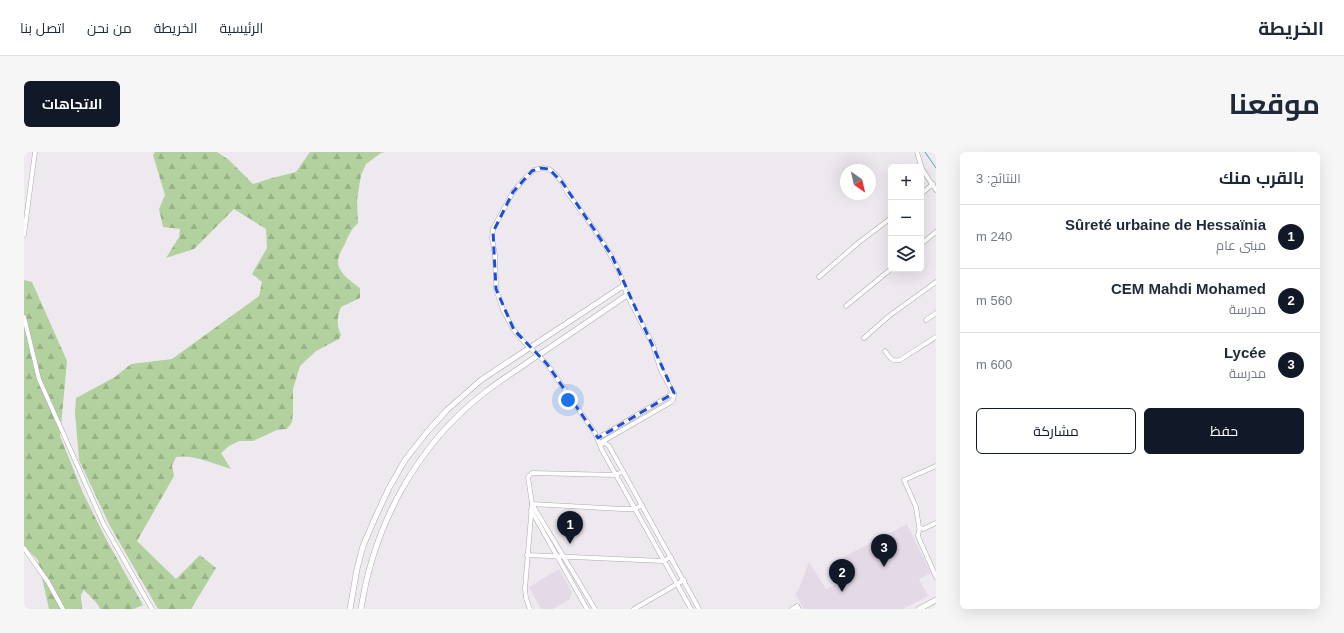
<!DOCTYPE html>
<html lang="ar">
<head>
<meta charset="utf-8">
<style>
  :root { --surface:#fff; --page:#f6f6f7; --text:#1f2937; --muted:#747a83; --line:#e0e1e3; --accent:#111827 }
  body { margin:0; font-family:Helvetica,Cairo,sans-serif; background:var(--page); color:var(--text); direction:rtl }
  .controls { position:absolute; right:12px; top:12px; display:grid; overflow:hidden; border-radius:6px; box-shadow:0 4px 16px #0002 }
  .controls button { width:36px; height:36px; display:grid; place-items:center; padding:0; border:0; border-bottom:1px solid var(--line); background:var(--surface); color:var(--text); font:20px sans-serif }
  .compass { position:absolute; left:816px; top:12px; width:36px; height:36px; border-radius:50%; background:var(--surface); box-shadow:0 4px 16px #0002; rotate:146deg }
  .you { position:absolute; left:544px; top:248px; width:14px; height:14px; margin:-10px; border:3px solid #fff; border-radius:50%; background:#1a73e8; box-shadow:0 0 0 6px #1a73e833 }
  .badge { display:grid; place-items:center; width:26px; height:26px; border-radius:50%; background:var(--accent); color:#fff; font-size:13px; font-weight:700 }
  .pin { position:absolute; translate:-50% -33px; filter:drop-shadow(0 1px 2px #0008) }
  .pin::after { content:''; position:absolute; top:21px; width:14px; height:12px; background:inherit; clip-path:polygon(0 0,100% 0,50% 100%) }
  .list { margin:0; padding:0; list-style:none }
  h2 { display:flex; justify-content:space-between; align-items:center; height:52px; margin:0; padding:0 16px; font-size:17px }
  h2 small { font-size:13px; font-weight:400; color:var(--muted) }
  .list li { display:grid; grid-template-columns:26px 1fr auto; gap:12px; align-items:center; box-sizing:border-box; height:64px; padding:0 16px; border-top:1px solid var(--line) }
  .list b { display:block; font-size:15px; white-space:nowrap }
  .list p { margin:0; font-size:13px; white-space:nowrap; color:var(--muted) }
  .list em { font-size:13px; font-style:normal; color:var(--muted) }
  .actions { display:flex; gap:8px; padding:12px 16px }
  .actions a { flex:1; padding:9px 0; border:1px solid var(--accent); border-radius:6px; text-align:center; font-size:14px; color:var(--accent) }
  .actions .main { background:var(--accent); color:#fff }
  .icon { flex:none; width:22px; height:22px; fill:none; stroke:currentColor; stroke-width:2; stroke-linecap:round; stroke-linejoin:round }
  .map { position:relative; flex:none; width:912px; height:457px; overflow:hidden; direction:ltr; border-radius:6px }
  header { display:flex; align-items:center; gap:24px; box-sizing:border-box; height:56px; padding:0 20px; background:var(--surface); border-bottom:1px solid var(--line) }
  header strong { font-size:19px }
  nav { display:flex; gap:22px; margin-inline-start:auto; font-size:14px }
  .intro { display:flex; align-items:center; justify-content:space-between; box-sizing:border-box; height:96px; padding:0 24px }
  h1 { margin:0; font-size:28px }
  .button { padding:10px 18px; border-radius:6px; background:var(--accent); color:#fff; font-size:14px; font-weight:700 }
  main { display:flex; gap:24px; padding:0 24px }
  aside { flex:1; background:var(--surface); border-radius:6px; box-shadow:0 4px 16px #0002 }
  .map>svg:first-child { display:block }
  .built { fill:#e4dae7 }
  .forest { fill:url(#forest-firs) }
  .lines { fill:none; stroke-linecap:round; stroke-linejoin:round }
  .stream { stroke:#4ea6b1; stroke-width:1 }
  .minor-casing { stroke:#ada8ae; stroke-width:5 }
  .tertiary-casing { stroke:#ada8ae; stroke-width:6 }
  .minor { stroke:#fff; stroke-width:4 }
  .tertiary { stroke:#fff; stroke-width:5 }
  .marked { fill:none; stroke:#1d4ed8; stroke-width:3; stroke-dasharray:8 5; stroke-linejoin:round }
</style>
</head>
<body>
<header>
<strong>الخريطة</strong>
<nav><a>الرئيسية</a><a>الخريطة</a><a>من نحن</a><a>اتصل بنا</a></nav>
</header>
<div class="intro"><h1>موقعنا</h1><a class="button">الاتجاهات</a></div>
<main>
<aside>
<h2>بالقرب منك<small>النتائج: 3</small></h2>
<ul class="list">
<li><span class="badge">1</span><div><b>Sûreté urbaine de Hessaïnia</b><p>مبنى عام</p></div><em>240 m</em></li>
<li><span class="badge">2</span><div><b>CEM Mahdi Mohamed</b><p>مدرسة</p></div><em>560 m</em></li>
<li><span class="badge">3</span><div><b>Lycée</b><p>مدرسة</p></div><em>600 m</em></li>
</ul>
<div class="actions"><a class="main">حفظ</a><a>مشاركة</a></div>
</aside>
<div class="map">
<svg width="912" height="457" viewBox="0 0 912 457">
  <defs>
    <pattern id="forest-firs" width="22" height="20" patternUnits="userSpaceOnUse"><rect width="22" height="20" fill="#b2d19f"/><path d="M5 1l3.5 6h-7zM16 11l3.5 6h-7z" fill="#98b288"/></pattern>
  </defs>
  <rect width="100%" height="100%" fill="#eee9ef"/>
  <!-- built -->
  <g class="built">
    <polygon points="883,372 907,421 895,427 904,444 879,457 780,457 771,442 774,439 785,410 802,437 824,427 814,408"/>
    <polygon points="535,417 548,440 546,447 529,457 517,457 505,435"/>
  </g>
  <!-- forest -->
  <g class="forest">
    <path d="M 131,0 L 193,0 L 205,8 L 229,32 L 248,26 L 272,20 L 286,0 L 361,0 L 357,1 L 342,12 L 337,23 L 333,48 L 334,71 C 327,78 325,82 321,92 C 318,97 314,104 314,110 C 314,121 328,130 336,136 L 336,146 L 317,155 C 313,166 312,172 317,183 L 315,187 L 292,199 L 276,214 L 269,237 L 269,260 L 268,270 L 263,277 L 253,278 L 229,289 L 215,289 L 205,294 L 197,301 L 207,317 C 192,312 167,302 152,305 L 148,314 L 150,324 L 113,389 L 152,427 L 176,403 L 192,416 L 167,457 L 134,457 L 86,374 L 55,308 L 51,260 L 52,246 L 91,225 L 107,212 L 148,207 L 235,144 L 238,130 L 228,122 L 243,96 L 242,77 L 210,57 L 170,97 L 142,106 L 155,85 L 156,77 L 139,75 L 135,57 L 141,43 L 129,3 Z"/>
    <path d="M 0,128 L 8,130 L 43,209 L 36,284 L 59,341 L 82,387 L 119,453 L 110,457 L 76,457 C 73,449 66,445 60,438 C 54,445 59,450 58,457 L 25,457 L 14,408 L 0,394 Z"/>
  </g>
  <g class="lines">
    <!-- stream -->
    <polyline class="stream" points="901,0 912,16"/>
    <defs>
      <g id="minor">
        <polyline points="893,0 898,17 912,38"/>
        <polyline points="897,42 909,32"/>
        <polyline points="0,83 11,0"/>
        <polyline points="897,92 912,80"/>
        <polyline points="795,125 834,91 867,66"/>
        <polyline points="822,154 867,117"/>
        <polyline points="0,165 15,227 79,371 128,457"/>
        <polyline points="902,168 912,161"/>
        <polyline points="840,186 865,164 912,130"/>
        <path d="M 861,199 C 866,206 868,210 876,208 L 912,185"/>
        <polyline points="574,286 650,241"/>
        <polyline points="576,291 647,250 649,248 650,243 636,216 629,193 603,143 594,116 580,92 563,67 543,40 538,30 530,21 525,17 519,16 510,18 501,26 489,40 469,77 468,86 471,103 472,137 479,158 490,178 500,190 523,212 571,281 578,298 667,457"/>
        <polyline points="577,292 581,291 585,294 675,457"/>
        <polyline points="912,314 880,328 892,355 895,375 899,377 912,371"/>
        <polyline points="508,352 571,457"/>
        <polyline points="508,352 598,357 611,357 618,353"/>
        <polyline points="507,358 563,457"/>
        <polyline points="895,378 894,384 912,425"/>
        <polyline points="0,396 24,430 39,457"/>
        <polyline points="503,403 639,409 647,405"/>
        <polyline points="506,457 502,446 501,437 508,352 504,325 508,321 592,323 599,319"/>
        <polyline points="610,457 660,428"/>
        <polyline points="768,457 773,454 775,457"/>
      </g>
      <g id="tertiary">
        <polyline points="326,457 333,417 339,394 351,366 365,336 381,308 403,280 423,258 457,228 599,134"/>
        <path d="M 337,457 C 350,373 392,294 460,241 C 475,229 492,219 507,208 C 539,187 571,165 603,143"/>
        <polyline points="895,457 912,448"/>
      </g>
    </defs>
    <!-- minor casing -->
    <use href="#minor" class="minor-casing"/>
    <!-- tertiary casing -->
    <use href="#tertiary" class="tertiary-casing"/>
    <!-- minor -->
    <use href="#minor" class="minor"/>
    <!-- tertiary -->
    <use href="#tertiary" class="tertiary"/>
  </g>
  <!-- marked area -->
  <path class="marked" d="M 516,16 L 525,17 L 538,30 L 588,104 L 650,241 L 574,286 L 523,212 L 490,178 L 472,137 L 469,80 L 489,40 L 508,19 Z"/>
</svg>
<div class="controls">
<button>+</button>
<button>−</button>
<button><svg class="icon" aria-label="layers" viewBox="0 0 24 24"><path d="M12 4l9 5-9 5-9-5zM3 14l9 5 9-5"/></svg></button>
</div>
<svg class="compass" viewBox="-18 -18 36 36"><path d="M0-13l5 13h-10z" fill="#e53935"/><path d="M0 13l5-13h-10z" fill="#747a83"/></svg>
<div class="you"></div>
<div class="pin badge" style="left:546px;top:392px">1</div>
<div class="pin badge" style="left:818px;top:440px">2</div>
<div class="pin badge" style="left:860px;top:415px">3</div>
</div>
</main>
</body>
</html>
